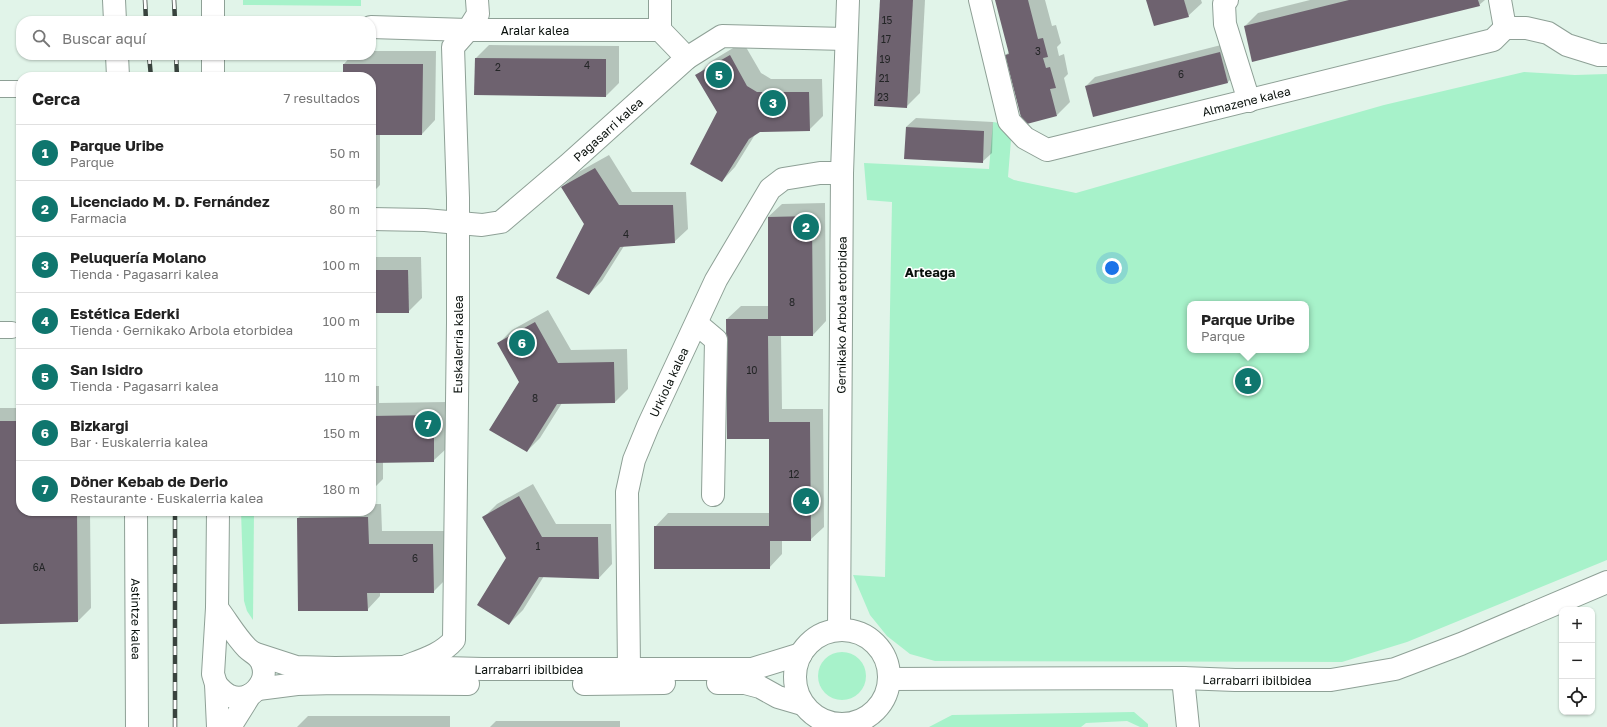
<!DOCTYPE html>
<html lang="es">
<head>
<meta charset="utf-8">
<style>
  :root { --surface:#fff; --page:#f6f6f6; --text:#222; --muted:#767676; --line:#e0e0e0; --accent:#0f766e }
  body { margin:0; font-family:"Golos Text",sans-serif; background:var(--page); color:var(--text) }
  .controls { position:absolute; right:12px; bottom:12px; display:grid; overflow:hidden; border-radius:8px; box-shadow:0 1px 3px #0004 }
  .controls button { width:36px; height:36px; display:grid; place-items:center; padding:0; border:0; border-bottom:1px solid var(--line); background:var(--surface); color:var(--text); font:20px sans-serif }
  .you { position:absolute; left:1112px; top:268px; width:14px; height:14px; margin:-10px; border:3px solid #fff; border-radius:50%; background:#1a73e8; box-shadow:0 0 0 6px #1a73e833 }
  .badge { display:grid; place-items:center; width:26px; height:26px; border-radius:50%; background:var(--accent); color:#fff; font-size:13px; font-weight:700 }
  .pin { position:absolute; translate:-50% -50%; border:2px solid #fff; box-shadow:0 1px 4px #0006 }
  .popup { position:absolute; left:1187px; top:301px; width:122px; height:52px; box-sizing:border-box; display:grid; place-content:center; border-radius:8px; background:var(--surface); filter:drop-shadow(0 1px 3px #0005); font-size:13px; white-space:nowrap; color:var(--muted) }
  .popup b { font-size:15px; color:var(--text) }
  .popup::after { content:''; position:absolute; left:50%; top:100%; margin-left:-8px; border:8px solid transparent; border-top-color:var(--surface) }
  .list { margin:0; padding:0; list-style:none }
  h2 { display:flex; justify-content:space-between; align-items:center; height:52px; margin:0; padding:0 16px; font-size:17px }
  h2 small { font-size:13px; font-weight:400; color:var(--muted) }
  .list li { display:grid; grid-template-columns:26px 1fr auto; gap:12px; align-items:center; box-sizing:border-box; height:56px; padding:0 16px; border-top:1px solid var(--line) }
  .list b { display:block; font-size:15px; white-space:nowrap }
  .list p { margin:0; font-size:13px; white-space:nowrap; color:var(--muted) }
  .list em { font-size:13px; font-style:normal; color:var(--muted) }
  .icon { flex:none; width:22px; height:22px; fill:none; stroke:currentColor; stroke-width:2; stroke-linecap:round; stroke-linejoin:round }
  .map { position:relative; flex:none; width:1607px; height:727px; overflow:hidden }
  .search { position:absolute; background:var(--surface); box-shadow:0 1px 3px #0004; left:16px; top:16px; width:360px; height:44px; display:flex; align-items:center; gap:10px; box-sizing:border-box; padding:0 14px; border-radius:16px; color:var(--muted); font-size:15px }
  .panel { position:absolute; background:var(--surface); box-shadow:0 1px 3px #0004; left:16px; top:72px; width:360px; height:444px; border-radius:16px }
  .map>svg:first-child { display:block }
  .green { fill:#a7f2ca; fill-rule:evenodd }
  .shadow { fill:#0003 }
  .building { fill:#6e626f }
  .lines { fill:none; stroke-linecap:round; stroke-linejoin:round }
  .service-casing { stroke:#8ea096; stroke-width:18 }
  .pedestrian-casing { stroke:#8ea096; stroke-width:24 }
  .minor-casing { stroke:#8ea096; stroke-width:24 }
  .tertiary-casing { stroke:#8ea096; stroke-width:24 }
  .service { stroke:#fff; stroke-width:16 }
  .pedestrian { stroke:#fff; stroke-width:22 }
  .minor { stroke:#fff; stroke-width:22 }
  .tertiary { stroke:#fff; stroke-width:22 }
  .rail-casing { stroke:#39433e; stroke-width:4.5 }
  .rail { stroke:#fff; stroke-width:3; stroke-dasharray:9; stroke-linecap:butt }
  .labels { text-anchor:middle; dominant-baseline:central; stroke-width:3; stroke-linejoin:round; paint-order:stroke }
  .number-label { font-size:10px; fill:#232526 }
  .street-label { font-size:12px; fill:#0a110d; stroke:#fff }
  .neighbourhood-label { font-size:13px; font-weight:bold; fill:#0a110d; stroke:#fff }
</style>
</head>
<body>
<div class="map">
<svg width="1607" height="727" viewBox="0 0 1607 727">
  <rect width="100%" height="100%" fill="#e1f4e9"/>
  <!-- green -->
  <g class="green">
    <polygon points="243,0 361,0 361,6 243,5"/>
    <path d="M 1524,72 L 1575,75 L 1607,74 L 1607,560 L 1407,642 L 1342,662 L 935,661 L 910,654 L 887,636 L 870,615 L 853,575 L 885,577 L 892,202 L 867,200 L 864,163 L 989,169 L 993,122 L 999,123 L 1011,140 L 1008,177 L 1014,180 L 1076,193 L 1384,105 ZM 1190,304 L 1306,304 L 1306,350 L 1190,350 Z"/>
    <polygon points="241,511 254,511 253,620 247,611 244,601"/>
    <circle cx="842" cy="676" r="24"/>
    <polygon points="1134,712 1148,724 1148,727 1140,727 1127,721 1086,723 1081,727 929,727 952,715"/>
  </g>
  <!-- shadow -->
  <g class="shadow">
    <polygon points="881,0 925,0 920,93 906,107"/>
    <polygon points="996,0 1045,0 1052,26 1056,25 1061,43 1057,47 1059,56 1064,54 1068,74 1064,78 1070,102 1057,115 1006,55 1010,51"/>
    <polygon points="1148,0 1201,0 1202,3 1188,16"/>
    <polygon points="1310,0 1485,0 1479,5 1245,26 1258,13"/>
    <polygon points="743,42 761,73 771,79 822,79 823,116 809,130 759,131 756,133 735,167 722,181 718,112 697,76 710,62"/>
    <polygon points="1229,43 1237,73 1228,82 1086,86 1095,77"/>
    <polygon points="489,45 619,46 619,83 606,96 476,58"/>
    <polygon points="371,51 436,51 435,120 422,134 380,134 380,185 371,194 371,77 344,77 344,64 352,55 371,55"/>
    <polygon points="916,118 993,122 992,153 982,162 906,127"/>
    <polygon points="609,155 632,192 686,192 688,229 674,242 624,246 602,281 589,294 585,224 562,187 575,174"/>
    <polygon points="825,203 826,321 813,335 781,335 782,409 823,409 824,527 810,540 782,540 782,554 769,568 655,527 668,513 770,513 770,438 727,319 741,306 769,306 768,217 782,204"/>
    <polygon points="371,257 421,257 422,298 408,312 371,312"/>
    <polygon points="548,310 571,350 627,349 628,389 615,402 562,403 540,438 527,451 520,382 499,343 512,330"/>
    <polygon points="371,386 379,386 379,403 447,402 447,448 433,461 383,462 383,479 371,491"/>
    <polygon points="0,408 21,408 21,511 90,511 91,608 78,621 0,622"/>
    <polygon points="533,484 556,524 611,524 612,564 599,578 544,576 523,610 509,624 507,558 483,518 497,504"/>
    <polygon points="371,504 381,504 382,531 446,531 447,578 433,592 380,592 380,596 367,610 298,518 305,511 371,511"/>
    <polygon points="308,716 450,716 450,727 297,727"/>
    <polygon points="496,721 620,721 620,727 490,727"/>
  </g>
  <!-- building -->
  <g class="building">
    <polygon points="880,0 913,0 907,108 874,106"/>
    <polygon points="995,0 1028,0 1038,39 1043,38 1048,57 1043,58 1046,68 1050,67 1056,88 1050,89 1057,116 1023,125 1005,55 1009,54"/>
    <polygon points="1146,0 1184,0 1189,17 1154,26"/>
    <polygon points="1349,0 1478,0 1480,6 1252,62 1244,26"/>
    <polygon points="1220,52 1228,83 1093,117 1085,86"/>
    <polygon points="730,55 747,86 757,92 809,92 810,131 760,132 749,139 722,182 690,164 717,112 695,75"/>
    <polygon points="475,58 606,59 606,97 474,95"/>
    <polygon points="343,64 423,64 422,135 371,135 371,77 343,77"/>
    <polygon points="906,127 984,131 983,163 904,159"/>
    <polygon points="595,168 619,205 673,205 675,243 620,247 589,295 556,278 584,224 561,187"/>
    <polygon points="812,216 813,336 768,336 769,422 810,422 811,541 770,541 770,569 654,569 654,526 769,526 769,439 727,439 726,319 768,319 768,217"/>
    <polygon points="371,270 408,270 409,313 371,313"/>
    <polygon points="535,322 558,363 614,362 615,403 557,404 527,452 489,430 519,382 497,343"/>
    <polygon points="434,415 434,462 371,463 371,416"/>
    <polygon points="0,421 21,421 21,511 77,511 78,622 0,624"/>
    <polygon points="519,496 542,537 598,537 599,579 539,577 509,625 477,605 506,558 482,517"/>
    <polygon points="368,517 369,544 433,544 434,593 367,593 368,611 298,611 297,518"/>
  </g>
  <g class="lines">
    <defs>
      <g id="service">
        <polyline points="0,89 21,89"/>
        <polyline points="0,330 12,330"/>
      </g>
      <g id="pedestrian">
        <path id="s1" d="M 371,27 L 468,30 L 660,30 L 687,58"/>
        <polyline points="660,30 660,0"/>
      </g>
      <g id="minor">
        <polyline points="114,0 115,21"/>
        <path id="s2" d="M 980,0 L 1009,121 L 1025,138 L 1047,150 L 1493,40 L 1505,28 L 1526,28 L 1548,33 L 1567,45 L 1599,55 L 1607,55"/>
        <polyline points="1227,0 1224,4 1225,24 1249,101"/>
        <polyline points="1500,0 1505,28"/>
        <polyline points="117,55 118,77"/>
        <path id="s3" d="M 371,219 L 425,220 L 482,225 L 501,222 L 568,165 L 687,58 L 722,36 L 846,39"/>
        <polyline points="697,324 716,340 713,495"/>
        <path id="s4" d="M 136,511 L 137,727"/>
        <path id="s5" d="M 839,630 L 842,173 L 848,0"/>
        <circle cx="842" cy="677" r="47"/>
        <path id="s6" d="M 256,654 L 296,667 L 335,668 L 404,667 L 483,669 L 752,669 L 801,654"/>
        <path id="s7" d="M 404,667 C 422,660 441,655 454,640 L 458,323 L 458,198 L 453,47 L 468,30 L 478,14 L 477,0"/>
        <path id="s8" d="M 629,668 L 627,492 L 634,460 L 648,426 L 716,280 L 770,189 L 783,179 L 820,173 L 842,173"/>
        <polyline points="1183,678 1188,727"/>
        <path id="s9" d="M 889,679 L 1183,678 L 1235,680 L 1331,680 L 1395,669 L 1461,644 L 1607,582"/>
        <polyline points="718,683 745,683 760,687 778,697 802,704"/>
        <polyline points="584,684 664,683"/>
        <polyline points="258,689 297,684 336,683 468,684"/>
      </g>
      <g id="tertiary">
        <polyline points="213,21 213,0"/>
        <polyline points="213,55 213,77"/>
        <path d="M 216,684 C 220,689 224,693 230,696 C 250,704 270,682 262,663 C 259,655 252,653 247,648 C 236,637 227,621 217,608"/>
        <polyline points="218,727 216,684 213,674 217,608 218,511"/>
        <polyline points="230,727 250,695"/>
      </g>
    </defs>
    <!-- service casing -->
    <use href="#service" class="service-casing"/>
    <!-- pedestrian casing -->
    <use href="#pedestrian" class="pedestrian-casing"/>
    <!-- minor casing -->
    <use href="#minor" class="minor-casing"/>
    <!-- tertiary casing -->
    <use href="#tertiary" class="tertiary-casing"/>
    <!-- service -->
    <use href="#service" class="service"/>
    <!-- pedestrian -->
    <use href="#pedestrian" class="pedestrian"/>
    <!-- minor -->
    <use href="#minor" class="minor"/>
    <!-- tertiary -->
    <use href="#tertiary" class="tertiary"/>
    <defs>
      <g id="rail">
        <polyline points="145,0 146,21"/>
        <polyline points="174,0 175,21"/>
        <polyline points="149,55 151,77"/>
        <polyline points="176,55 177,77"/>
        <polyline points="175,727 175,511"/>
      </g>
    </defs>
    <!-- rail casing -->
    <use href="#rail" class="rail-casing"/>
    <!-- rail -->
    <use href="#rail" class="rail"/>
  </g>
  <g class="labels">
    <!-- number labels -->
    <g class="number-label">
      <text x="887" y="20">15</text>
      <text x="886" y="39">17</text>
      <text x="1038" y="51">3</text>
      <text x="885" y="59">19</text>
      <text x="587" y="65">4</text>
      <text x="498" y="67">2</text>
      <text x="1181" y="74">6</text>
      <text x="884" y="78">21</text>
      <text x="883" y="97">23</text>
      <text x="626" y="234">4</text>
      <text x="792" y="302">8</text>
      <text x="752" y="370">10</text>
      <text x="535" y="398">8</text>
      <text x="794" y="474">12</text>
      <text x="538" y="546">1</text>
      <text x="415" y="558">6</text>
      <text x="39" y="567">6A</text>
    </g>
    <!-- street labels -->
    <g class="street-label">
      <text stroke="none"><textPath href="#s1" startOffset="164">Aralar kalea</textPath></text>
      <text stroke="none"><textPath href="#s2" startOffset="378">Almazene kalea</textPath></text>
      <text stroke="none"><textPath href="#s3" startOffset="272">Pagasarri kalea</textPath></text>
      <text stroke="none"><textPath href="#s5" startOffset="315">Gernikako Arbola etorbidea</textPath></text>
      <text stroke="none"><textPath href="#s7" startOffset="353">Euskalerria kalea</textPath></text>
      <text stroke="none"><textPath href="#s8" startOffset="294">Urkiola kalea</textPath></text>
      <text stroke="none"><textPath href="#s4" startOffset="108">Astintze kalea</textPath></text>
      <text stroke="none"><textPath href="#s6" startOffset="275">Larrabarri ibilbidea</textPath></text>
      <text stroke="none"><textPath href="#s9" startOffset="368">Larrabarri ibilbidea</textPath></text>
    </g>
    <!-- neighbourhood labels -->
    <g class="neighbourhood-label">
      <text x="930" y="272">Arteaga</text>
    </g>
  </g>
</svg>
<div class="controls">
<button>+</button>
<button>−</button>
<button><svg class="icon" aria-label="locate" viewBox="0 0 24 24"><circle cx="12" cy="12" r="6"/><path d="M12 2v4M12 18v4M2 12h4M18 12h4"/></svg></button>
</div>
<div class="you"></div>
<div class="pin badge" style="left:1248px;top:381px">1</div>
<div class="popup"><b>Parque Uribe</b>Parque</div>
<div class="pin badge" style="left:806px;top:227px">2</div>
<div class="pin badge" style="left:773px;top:103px">3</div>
<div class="pin badge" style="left:806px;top:501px">4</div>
<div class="pin badge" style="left:719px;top:75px">5</div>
<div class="pin badge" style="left:522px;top:343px">6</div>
<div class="pin badge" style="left:428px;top:424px">7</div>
<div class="search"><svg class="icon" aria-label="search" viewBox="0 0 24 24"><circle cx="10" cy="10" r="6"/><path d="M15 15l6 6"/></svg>Buscar aquí</div>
<section class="panel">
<h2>Cerca<small>7 resultados</small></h2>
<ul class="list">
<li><span class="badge">1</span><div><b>Parque Uribe</b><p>Parque</p></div><em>50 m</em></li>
<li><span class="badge">2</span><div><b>Licenciado M. D. Fernández</b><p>Farmacia</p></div><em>80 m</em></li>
<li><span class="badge">3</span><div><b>Peluquería Molano</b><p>Tienda · Pagasarri kalea</p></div><em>100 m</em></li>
<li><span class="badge">4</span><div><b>Estética Ederki</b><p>Tienda · Gernikako Arbola etorbidea</p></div><em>100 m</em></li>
<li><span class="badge">5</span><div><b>San Isidro</b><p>Tienda · Pagasarri kalea</p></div><em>110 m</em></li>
<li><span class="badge">6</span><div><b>Bizkargi</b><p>Bar · Euskalerria kalea</p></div><em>150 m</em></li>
<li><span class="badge">7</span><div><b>Döner Kebab de Derio</b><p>Restaurante · Euskalerria kalea</p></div><em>180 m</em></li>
</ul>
</section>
</div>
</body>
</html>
